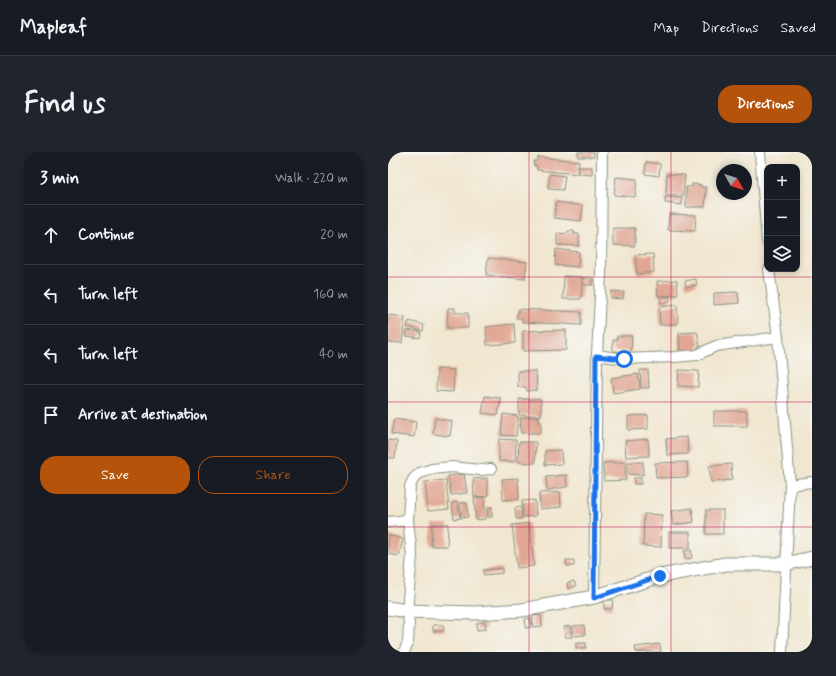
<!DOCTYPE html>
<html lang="en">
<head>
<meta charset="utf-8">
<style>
  :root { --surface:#171b24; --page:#20242c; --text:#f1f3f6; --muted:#9ea1a6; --line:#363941; --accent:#b45309 }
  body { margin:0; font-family:Mynerve,sans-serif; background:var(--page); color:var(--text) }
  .controls { position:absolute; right:12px; top:12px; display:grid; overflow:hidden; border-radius:8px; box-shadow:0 2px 6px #0003 }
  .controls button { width:36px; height:36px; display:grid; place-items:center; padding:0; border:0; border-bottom:1px solid var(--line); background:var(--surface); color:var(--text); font:20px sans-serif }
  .compass { position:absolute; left:328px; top:12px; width:36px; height:36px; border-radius:50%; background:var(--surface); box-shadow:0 2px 6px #0003; rotate:129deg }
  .stop { position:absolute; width:12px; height:12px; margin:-9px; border:3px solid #1a73e8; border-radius:50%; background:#fff }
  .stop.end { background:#1a73e8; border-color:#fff; box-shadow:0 1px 4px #0008 }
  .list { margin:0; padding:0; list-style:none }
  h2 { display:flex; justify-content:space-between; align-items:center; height:52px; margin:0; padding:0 16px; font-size:17px }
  h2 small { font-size:13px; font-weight:400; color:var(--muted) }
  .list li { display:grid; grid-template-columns:26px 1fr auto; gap:12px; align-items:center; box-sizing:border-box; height:60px; padding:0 16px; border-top:1px solid var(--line) }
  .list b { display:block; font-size:15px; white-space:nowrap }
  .list em { font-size:13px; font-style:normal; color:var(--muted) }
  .actions { display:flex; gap:8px; padding:12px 16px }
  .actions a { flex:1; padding:9px 0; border:1px solid var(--accent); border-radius:16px; text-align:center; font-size:14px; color:var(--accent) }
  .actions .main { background:var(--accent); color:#fff }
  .icon { flex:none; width:22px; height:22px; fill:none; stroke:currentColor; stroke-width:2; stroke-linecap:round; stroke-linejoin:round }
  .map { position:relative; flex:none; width:424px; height:500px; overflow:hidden; border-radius:16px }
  header { display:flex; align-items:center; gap:24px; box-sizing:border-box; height:56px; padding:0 20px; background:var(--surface); border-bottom:1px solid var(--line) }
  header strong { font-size:19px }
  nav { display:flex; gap:22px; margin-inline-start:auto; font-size:14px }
  .intro { display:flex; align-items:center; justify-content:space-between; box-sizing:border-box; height:96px; padding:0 24px }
  h1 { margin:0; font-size:28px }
  .button { padding:10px 18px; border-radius:16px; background:var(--accent); color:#fff; font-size:14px; font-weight:700 }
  main { display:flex; gap:24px; padding:0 24px }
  aside { flex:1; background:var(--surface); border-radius:16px; box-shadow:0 2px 6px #0003 }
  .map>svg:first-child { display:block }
  .building { fill:#e1a794 }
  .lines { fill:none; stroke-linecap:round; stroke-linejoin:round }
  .minor-casing { stroke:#889282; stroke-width:12 }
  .major-casing { stroke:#889282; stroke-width:15 }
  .minor { stroke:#fff; stroke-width:10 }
  .major { stroke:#fff; stroke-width:13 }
  .route { stroke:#1a73e8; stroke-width:5 }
  .grid { fill:none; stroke:#c2185b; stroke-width:1; stroke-opacity:0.55 }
</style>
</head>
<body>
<header>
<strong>Mapleaf</strong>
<nav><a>Map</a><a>Directions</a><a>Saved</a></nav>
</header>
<div class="intro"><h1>Find us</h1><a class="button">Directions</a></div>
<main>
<aside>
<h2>3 min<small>Walk · 220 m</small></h2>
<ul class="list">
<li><svg class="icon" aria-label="ahead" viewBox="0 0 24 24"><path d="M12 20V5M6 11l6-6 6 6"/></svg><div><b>Continue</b></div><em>20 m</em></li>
<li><svg class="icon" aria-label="left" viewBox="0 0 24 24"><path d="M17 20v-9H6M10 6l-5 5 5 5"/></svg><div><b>Turn left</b></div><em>160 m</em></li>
<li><svg class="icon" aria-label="left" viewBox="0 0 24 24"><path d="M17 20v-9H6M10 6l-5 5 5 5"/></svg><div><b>Turn left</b></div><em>40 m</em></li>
<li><svg class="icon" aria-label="arrive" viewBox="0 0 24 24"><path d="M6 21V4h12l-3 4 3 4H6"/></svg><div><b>Arrive at destination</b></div></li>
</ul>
<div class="actions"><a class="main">Save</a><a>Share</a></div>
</aside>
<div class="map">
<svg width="424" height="500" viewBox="0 0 424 500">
  <rect width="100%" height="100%" fill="#f6f6f2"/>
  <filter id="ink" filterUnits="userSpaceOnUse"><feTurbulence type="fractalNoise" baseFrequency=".025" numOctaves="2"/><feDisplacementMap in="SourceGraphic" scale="8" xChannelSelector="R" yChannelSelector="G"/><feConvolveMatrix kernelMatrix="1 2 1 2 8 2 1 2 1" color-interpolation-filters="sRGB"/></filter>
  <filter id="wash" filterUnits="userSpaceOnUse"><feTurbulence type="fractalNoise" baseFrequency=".012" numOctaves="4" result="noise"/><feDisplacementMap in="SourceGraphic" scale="16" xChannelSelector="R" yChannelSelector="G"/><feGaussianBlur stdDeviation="0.9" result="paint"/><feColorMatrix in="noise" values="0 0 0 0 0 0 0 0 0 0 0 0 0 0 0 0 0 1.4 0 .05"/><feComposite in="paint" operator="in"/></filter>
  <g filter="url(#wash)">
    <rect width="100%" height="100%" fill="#f1e6cf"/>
    <g id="blocks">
      <!-- building -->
      <g class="building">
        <rect x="190" y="0" width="16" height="5"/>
        <polygon points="150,5 191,9 189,22 149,18 149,14 146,14 146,9 149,9"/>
        <polygon points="258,10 272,12 271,24 257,22"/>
        <polygon points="191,15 204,15 204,23 191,22"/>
        <polygon points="162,22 177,24 175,38 160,37"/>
        <polygon points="279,22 297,23 295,44 278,43"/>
        <polygon points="228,25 249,27 247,45 226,43"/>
        <polygon points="304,32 313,33 313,35 318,35 317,55 298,55 298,35 304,35"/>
        <polygon points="277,45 294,46 294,53 277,51"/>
        <polygon points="168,50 195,54 193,69 166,66"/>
        <polygon points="281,62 308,63 307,79 280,78"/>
        <polygon points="225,76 247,76 247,94 225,93"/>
        <polygon points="180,79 186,79 186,82 191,82 191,94 169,93 169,81 179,82"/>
        <polygon points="168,97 191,100 190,115 167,113"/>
        <polygon points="265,102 266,120 249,122 247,103"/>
        <polygon points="100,106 139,110 137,127 98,123"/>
        <polygon points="176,124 194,125 193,147 175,147"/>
        <rect x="195" y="126" width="9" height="7"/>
        <polygon points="308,127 309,133 298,135 297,129"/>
        <polygon points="289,128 290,143 270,144 269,129"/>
        <polygon points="223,139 236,140 235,147 223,146"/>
        <polygon points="350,140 351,151 326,153 326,141"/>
        <polygon points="281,144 282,150 273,151 272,146"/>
        <polygon points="289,153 290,172 272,173 271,155"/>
        <polygon points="60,156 67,156 67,161 80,161 80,176 59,176"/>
        <polygon points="131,157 193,160 193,173 134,170 134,166 128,166"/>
        <polygon points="0,163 17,165 14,191 0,190"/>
        <polygon points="21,169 36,173 35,179 19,175"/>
        <polygon points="126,172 127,191 99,193 98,175"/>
        <polygon points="19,178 33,180 32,186 18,184"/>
        <polygon points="178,178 178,198 135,199 135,179"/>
        <polygon points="309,180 312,194 310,194 310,200 292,201 291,181"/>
        <polygon points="229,184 244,184 243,200 225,199 225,188 229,188"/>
        <polygon points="49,217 66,218 65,240 48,239"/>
        <polygon points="252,218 260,218 261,236 253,236"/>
        <polygon points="291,218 311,219 310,235 290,234"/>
        <polygon points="130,219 148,219 149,238 139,239 138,235 130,235"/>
        <polygon points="250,222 252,237 225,241 223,226"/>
        <polygon points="97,244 113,246 110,263 94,261"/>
        <polygon points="131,247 153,247 153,264 131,263"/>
        <rect x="326" y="259" width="33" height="15"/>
        <polygon points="115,262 130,264 128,284 113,283"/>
        <polygon points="260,263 260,277 240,278 240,264"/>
        <polygon points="151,265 151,270 153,270 153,281 133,281 132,266"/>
        <polygon points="47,266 64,269 62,284 45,282"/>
        <polygon points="6,267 28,270 26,285 3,282"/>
        <polygon points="299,285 300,302 279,303 278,287"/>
        <polygon points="111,287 128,288 127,310 111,309"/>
        <polygon points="260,287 261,304 238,305 237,289"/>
        <polygon points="0,288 9,289 7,306 0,306"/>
        <polygon points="131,290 148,290 147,311 130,310"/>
        <polygon points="173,298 174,312 157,313 157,299"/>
        <polygon points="237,310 238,328 216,329 215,311"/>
        <polygon points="240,310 255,310 255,323 240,322"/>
        <polygon points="299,310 300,325 268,326 267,311"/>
        <polygon points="343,312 344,328 323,330 321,314"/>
        <polygon points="76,322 79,341 63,343 60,324"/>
        <polygon points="178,323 179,335 159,338 158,325"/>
        <polygon points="99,326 100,344 86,345 85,327"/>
        <polygon points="130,326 131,347 115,348 114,327"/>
        <rect x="246" y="326" width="7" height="6"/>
        <polygon points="58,328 61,357 40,359 37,330"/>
        <polygon points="172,340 173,355 152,357 151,341"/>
        <polygon points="96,345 97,367 88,368 86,346"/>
        <polygon points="147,348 148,364 135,365 134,349"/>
        <polygon points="70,350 72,366 66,367 64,351"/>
        <polygon points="72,351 79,351 80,365 73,366"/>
        <polygon points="100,355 104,355 104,365 99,365"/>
        <polygon points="133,355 134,367 128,367 127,356"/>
        <polygon points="304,356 306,370 285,373 283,359"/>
        <rect x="318" y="358" width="17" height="24"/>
        <polygon points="256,362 274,363 273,395 255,394"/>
        <polygon points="141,371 146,414 129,416 124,373"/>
        <polygon points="44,372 60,372 59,394 43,394"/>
        <rect x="281" y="380" width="21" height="16"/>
        <polygon points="0,383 15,387 11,404 0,402"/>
        <polygon points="303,398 304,406 297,407 296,399"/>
        <polygon points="178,408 186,408 186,414 179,414"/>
        <polygon points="114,416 114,421 96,423 95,418"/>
        <polygon points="186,429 188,434 180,437 179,431"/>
        <polygon points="216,448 225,448 224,457 216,457"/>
        <polygon points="153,463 154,474 145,475 144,464"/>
        <polygon points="142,466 143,475 138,476 137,467"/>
        <polygon points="97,470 98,477 89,478 89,471"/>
        <polygon points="45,473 55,473 56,479 45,479"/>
        <polygon points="196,473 197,483 186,484 185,474"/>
        <polygon points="182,474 184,485 177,485 176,475"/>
        <rect x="188" y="491" width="10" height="5"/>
        <polygon points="272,492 273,500 248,500 247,495"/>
      </g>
    </g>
  </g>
  <g filter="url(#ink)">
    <use href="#blocks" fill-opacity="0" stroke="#889282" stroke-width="1"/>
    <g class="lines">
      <defs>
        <g id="minor">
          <polyline points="372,0 379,89"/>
          <polyline points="381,117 390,185 402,333 394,500"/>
          <polyline points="209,203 236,207 286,205 309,203 328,194 390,185"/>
          <polyline points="402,333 424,330"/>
          <polyline points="0,370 20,368"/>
          <polyline points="206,445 209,203 213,123 214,0"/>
          <polyline points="16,500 20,491 21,471 19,459 24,404 20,368 22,334 26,326 32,321 44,317 64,315 93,318 103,317"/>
        </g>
        <polyline id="major" points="0,456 19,459 87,461 134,458 206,445 272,424 338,412 397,412 424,406"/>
      </defs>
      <!-- minor casing -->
      <use href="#minor" class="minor-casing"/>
      <!-- major casing -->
      <use href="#major" class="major-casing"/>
      <!-- minor -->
      <use href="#minor" class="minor"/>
      <!-- major -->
      <use href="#major" class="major"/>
    </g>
  </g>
  <g class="lines" filter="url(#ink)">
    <!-- route -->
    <polyline class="route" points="236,207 208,204 206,446 272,424"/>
  </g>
  <!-- grid -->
  <path class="grid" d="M 141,0 L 141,500M 283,0 L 283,500M 0,125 L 424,125M 0,250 L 424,250M 0,375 L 424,375"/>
</svg>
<div class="controls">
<button>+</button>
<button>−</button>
<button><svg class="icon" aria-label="layers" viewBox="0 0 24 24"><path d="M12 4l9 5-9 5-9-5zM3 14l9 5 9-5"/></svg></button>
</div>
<svg class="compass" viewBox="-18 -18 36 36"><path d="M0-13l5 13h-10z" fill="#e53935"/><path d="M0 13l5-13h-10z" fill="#9ea1a6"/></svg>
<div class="stop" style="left:236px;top:207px"></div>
<div class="stop end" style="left:272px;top:424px"></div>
</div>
</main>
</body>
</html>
